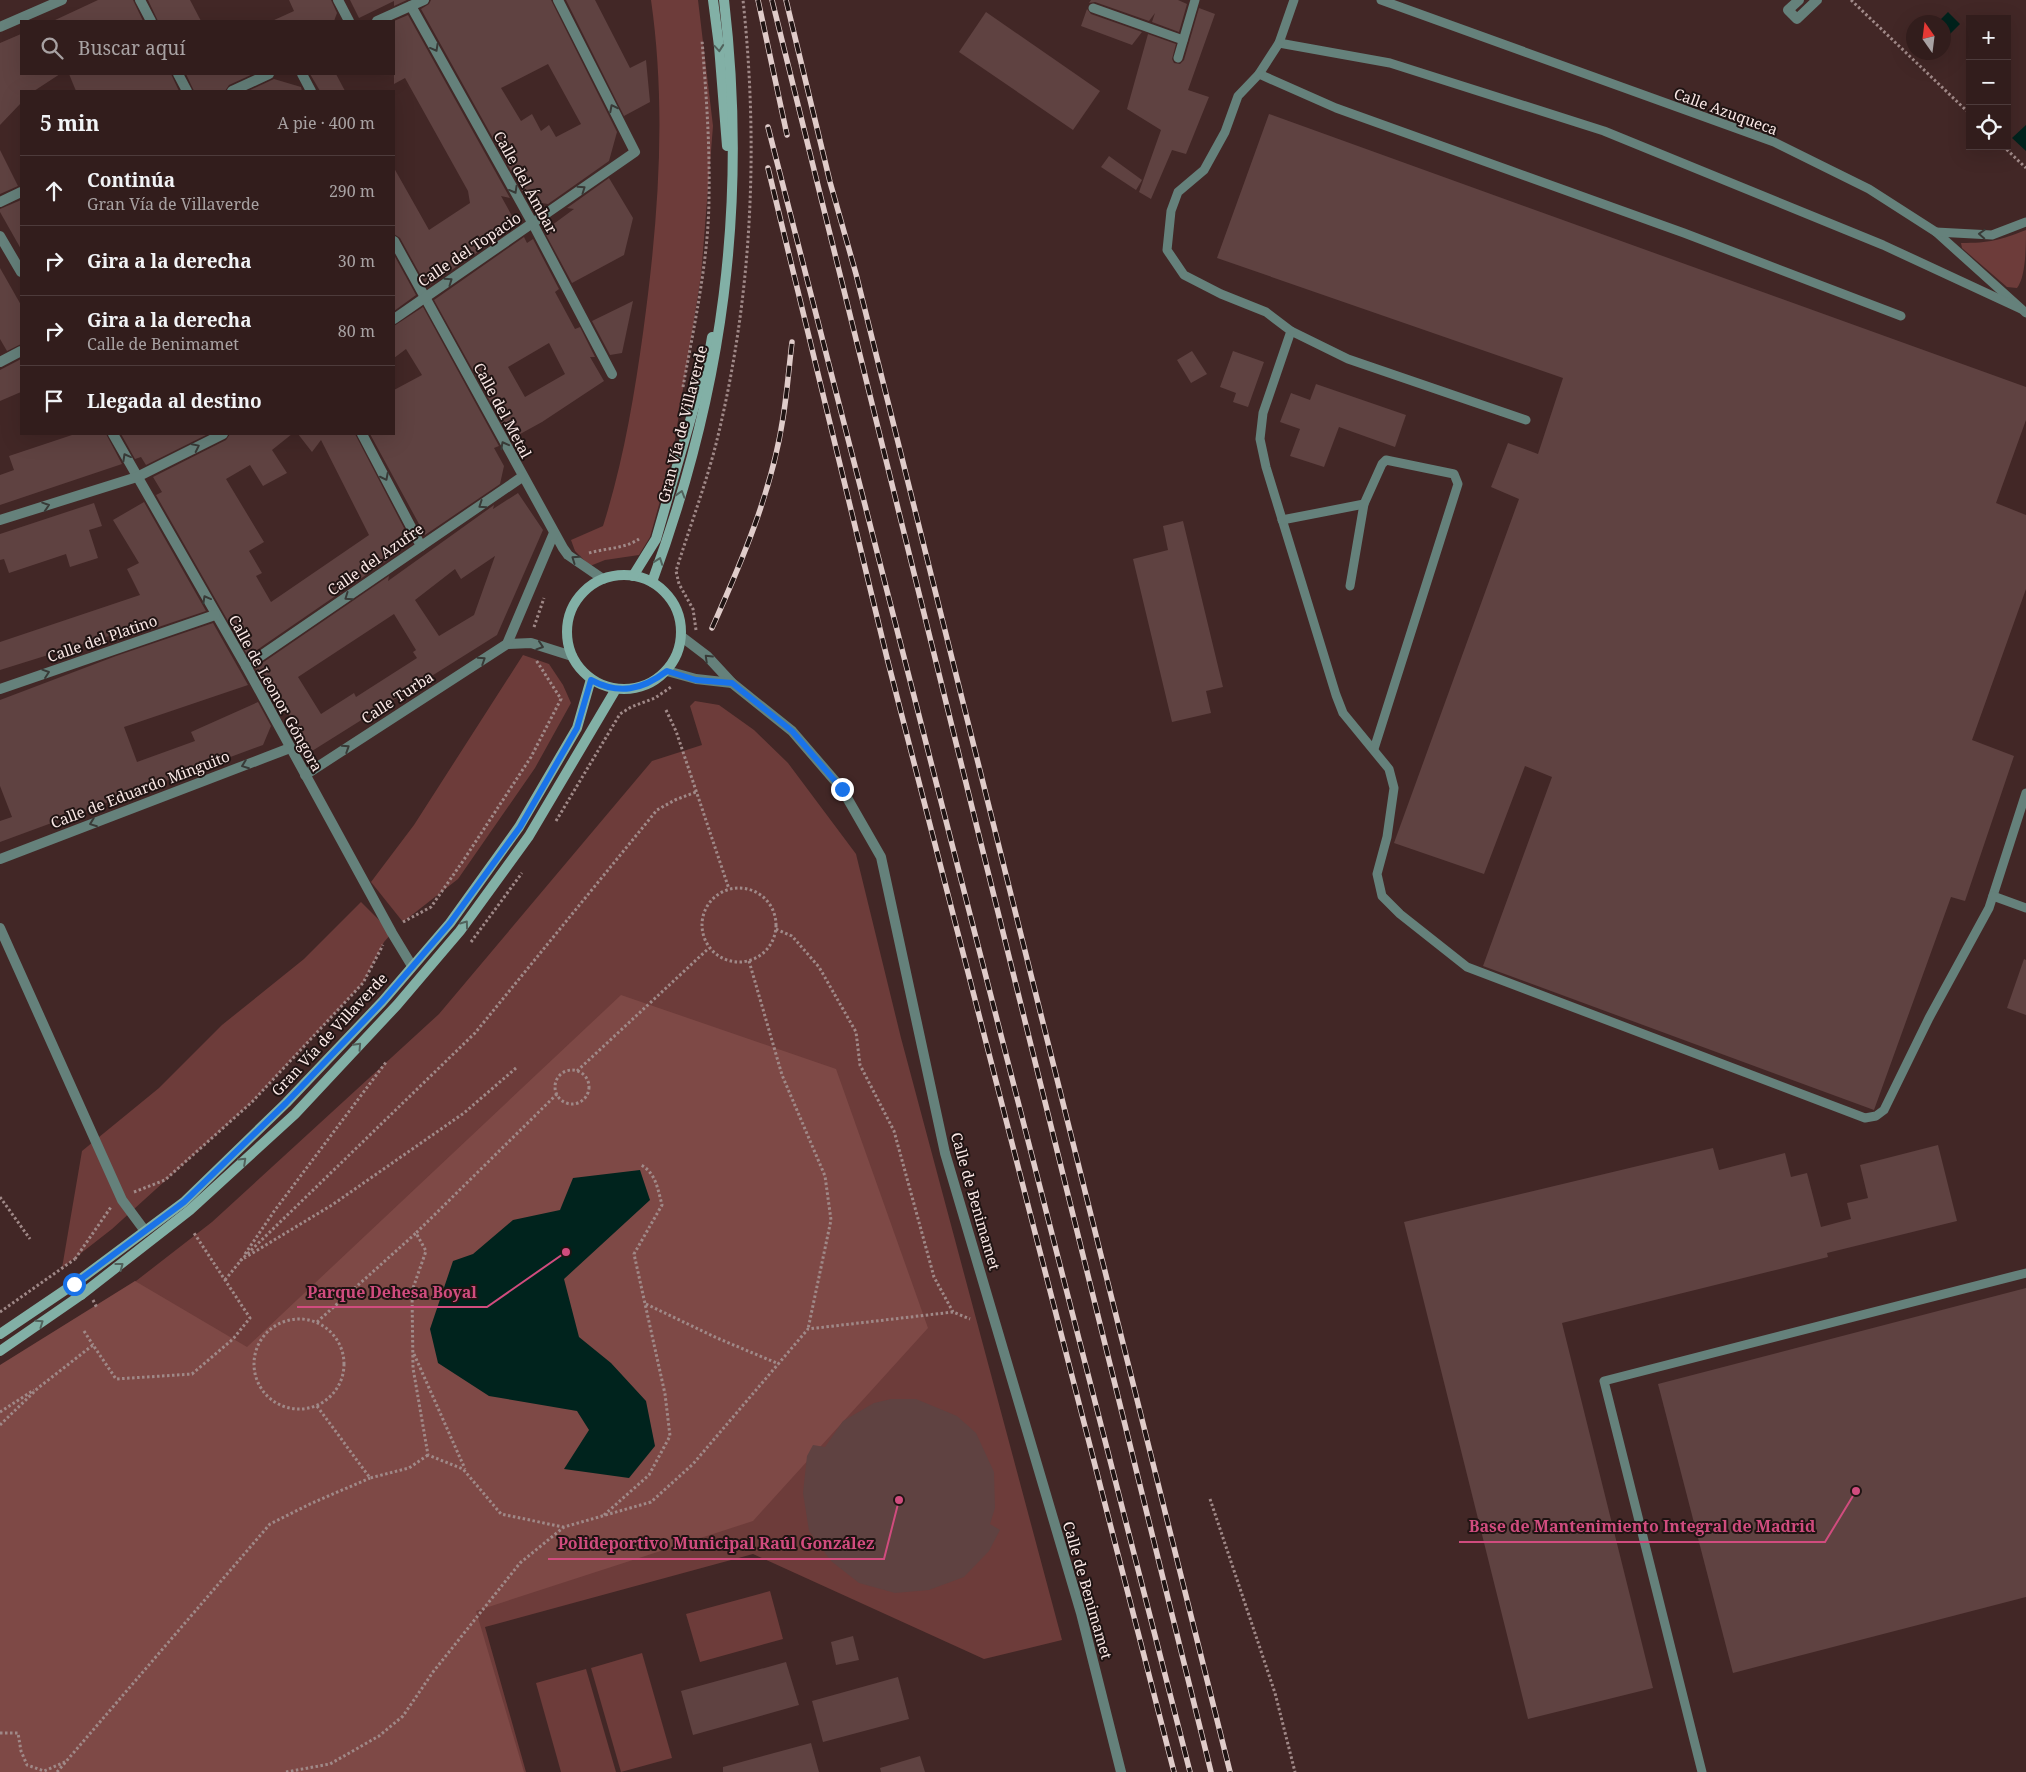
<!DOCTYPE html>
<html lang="es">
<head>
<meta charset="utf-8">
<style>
  :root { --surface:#321d1c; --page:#3a2625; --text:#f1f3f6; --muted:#a8a2a3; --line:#4d3b3b }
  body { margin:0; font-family:"Noto Serif",serif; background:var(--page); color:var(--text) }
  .controls { position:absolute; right:15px; top:15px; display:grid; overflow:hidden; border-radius:0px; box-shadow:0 5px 20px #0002 }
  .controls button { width:45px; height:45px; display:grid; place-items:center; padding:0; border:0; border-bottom:1px solid var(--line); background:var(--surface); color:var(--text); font:25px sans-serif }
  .compass { position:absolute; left:1906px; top:15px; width:45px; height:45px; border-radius:50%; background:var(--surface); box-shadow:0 5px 20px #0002; rotate:346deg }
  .stop { position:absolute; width:15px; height:15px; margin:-11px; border:4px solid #1a73e8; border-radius:50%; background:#fff }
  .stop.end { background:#1a73e8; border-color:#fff; box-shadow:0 1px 5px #0008 }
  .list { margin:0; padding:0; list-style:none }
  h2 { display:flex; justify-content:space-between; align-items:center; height:65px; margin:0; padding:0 20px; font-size:21px }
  h2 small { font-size:16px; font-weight:400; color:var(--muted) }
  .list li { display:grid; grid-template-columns:32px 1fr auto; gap:15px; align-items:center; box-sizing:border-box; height:70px; padding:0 20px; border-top:1px solid var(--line) }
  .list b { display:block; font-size:19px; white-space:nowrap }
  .list p { margin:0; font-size:16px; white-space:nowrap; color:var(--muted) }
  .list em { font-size:16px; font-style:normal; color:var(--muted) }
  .icon { flex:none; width:28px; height:28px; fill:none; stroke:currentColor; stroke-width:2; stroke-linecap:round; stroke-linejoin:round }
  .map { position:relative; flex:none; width:2026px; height:1772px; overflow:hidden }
  .search { position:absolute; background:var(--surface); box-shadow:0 5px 20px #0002; left:20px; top:20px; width:375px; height:55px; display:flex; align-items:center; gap:12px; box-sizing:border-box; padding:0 18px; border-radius:0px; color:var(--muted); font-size:19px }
  .panel { position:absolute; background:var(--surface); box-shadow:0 5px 20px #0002; left:20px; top:90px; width:375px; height:345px; border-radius:0px }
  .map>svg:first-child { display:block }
  .green { fill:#6d3c3a }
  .forest { fill:#7e4946 }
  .water { fill:#00231d }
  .building { fill:#5f4241; fill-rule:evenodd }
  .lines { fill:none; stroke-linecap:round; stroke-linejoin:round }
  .path { stroke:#a08988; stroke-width:3; stroke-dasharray:2.5 2.5; stroke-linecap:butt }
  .lane { stroke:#65817b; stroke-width:9 }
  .street { stroke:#65817b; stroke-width:10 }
  .secondary { stroke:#82b0a6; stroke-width:10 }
  .rail-casing { stroke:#e0ccca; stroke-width:5.5 }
  .rail { stroke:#201413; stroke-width:4; stroke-dasharray:11; stroke-linecap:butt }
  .path-bridge { stroke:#a08988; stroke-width:3; stroke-dasharray:2.5 2.5; stroke-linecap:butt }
  .secondary-bridge { stroke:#82b0a6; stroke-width:10 }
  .oneway { stroke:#383a37 }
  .oneway2 { stroke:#51625c }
  .route { stroke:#1a73e8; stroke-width:6 }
  .labels { text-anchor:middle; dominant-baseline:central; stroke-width:4; stroke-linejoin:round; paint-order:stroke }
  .street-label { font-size:15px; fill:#fae8e6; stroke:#201413 }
  .leader { fill:none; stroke:#d04c7e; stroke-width:2 }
  .callout-dot { fill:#d04c7e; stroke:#201413; stroke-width:2 }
  .callout-label { font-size:16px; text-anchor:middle; font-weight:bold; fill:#d04c7e; stroke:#201413; stroke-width:4; stroke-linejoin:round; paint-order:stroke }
</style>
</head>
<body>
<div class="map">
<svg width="2026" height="1772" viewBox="0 0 2026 1772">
  <rect width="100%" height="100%" fill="#422726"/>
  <!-- green -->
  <g class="green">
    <path d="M 651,0 L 698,0 L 713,126 L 701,276 L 672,458 L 650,537 L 639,555 L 605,560 L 590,566 L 575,551 L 571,540 L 603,526 C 623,463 634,398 643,333 C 658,223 667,111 651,0 Z"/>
    <path d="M 2026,230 C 2026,245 2026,277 2017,288 L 2007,287 L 1962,248 L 1961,243 C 1990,243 2000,240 2026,230 Z"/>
    <polygon points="523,655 549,664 563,685 571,703 535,768 458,879 403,922 371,882 414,825"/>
    <polygon points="695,701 719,705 754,730 788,763 856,854 901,1038 1062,1640 984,1659 753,1554 485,1627 526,1772 0,1772 69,1333 212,1222 439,1014 652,761 702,745 690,706"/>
    <polygon points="361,902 392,933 384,942 363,983 252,1102 112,1229 62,1268 82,1151 159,1088 222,1025 304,959"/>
    <polygon points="770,1591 783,1639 700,1662 686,1614"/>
    <polygon points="642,1653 672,1758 621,1772 591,1668"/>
    <polygon points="586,1669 616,1772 561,1772 536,1683"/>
  </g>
  <!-- forest -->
  <polygon class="forest" points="621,995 836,1069 928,1328 753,1521 476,1611 524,1772 0,1772 0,1365 135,1281 247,1347"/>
  <!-- water -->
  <g class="water">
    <polygon points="1948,12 1960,24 1944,40 1944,22 1938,22"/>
    <polygon points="2026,125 2026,151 2012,138"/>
    <polygon points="640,1170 650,1200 564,1279 579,1337 611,1363 646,1401 655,1446 629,1478 564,1469 589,1430 577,1411 489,1396 438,1363 430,1329 453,1261 473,1254 513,1220 560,1210 573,1178"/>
  </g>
  <!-- building -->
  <g class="building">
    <polygon points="98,0 133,0 143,21 53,21"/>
    <polygon points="148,0 190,0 201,21 158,21"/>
    <polygon points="289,0 331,0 337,13 334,21 272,21 294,11"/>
    <polygon points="350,0 407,0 394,6 394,1 359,18"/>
    <path d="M 431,0 L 551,0 L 617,132 L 609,161 L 548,204 L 528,201 L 421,9 L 429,4 ZM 548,64 L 581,124 L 556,137 L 549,125 L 541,131 L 532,114 L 521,121 L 501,88 Z"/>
    <polygon points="566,0 595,0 630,68 646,60 650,102 624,116"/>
    <polygon points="1091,0 1178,0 1187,4 1179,32 1152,22 1155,13 1149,21 1095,2 1089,3"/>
    <polygon points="1199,8 1215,14 1188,90 1209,97 1186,154 1172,150 1151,199 1139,192 1161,130 1127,109 1148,34 1176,44 1172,59 1174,63 1180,64 1184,60"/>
    <polygon points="1087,9 1091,14 1142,32 1132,45 1081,26"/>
    <polygon points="986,12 1100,91 1073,130 959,52"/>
    <polygon points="408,15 510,198 501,196 517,225 427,287 400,238 394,234 394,168 429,230 470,203 468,191 405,78 394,84 394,21"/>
    <polygon points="21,34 21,74 60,74 34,91 21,91 21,103 0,125 0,43"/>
    <polygon points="69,74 171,74 179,91 76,91"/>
    <polygon points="186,74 253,74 229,85 225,91 194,91"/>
    <polygon points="310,74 336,74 345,91 320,91"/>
    <polygon points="274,79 301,87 302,91 248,91"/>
    <polygon points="1269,114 2026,387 2026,420 1996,503 2026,515 2026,589 1972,740 2014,756 1965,901 1951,897 1874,1110 1483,966 1552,777 1525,766 1484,874 1394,843 1519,499 1491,487 1508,443 1538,454 1563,378 1217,258"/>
    <polygon points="0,150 18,186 0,194"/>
    <polygon points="1109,156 1142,180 1136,190 1101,167"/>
    <polygon points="609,178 633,218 624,255 572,283 544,231 574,209 567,208"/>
    <polygon points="21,200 21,249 0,212 0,209"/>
    <path d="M 524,237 L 527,243 L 533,239 L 559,289 L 555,292 L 575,329 L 580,327 L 595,357 L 590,357 L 604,381 L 542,422 L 511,439 L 434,300 ZM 549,343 L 565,374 L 525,397 L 508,367 Z"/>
    <polygon points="394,255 416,295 394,311"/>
    <polygon points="0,268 21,305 21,344 7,351 0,339"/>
    <polygon points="633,301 622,353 610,355 592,321"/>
    <polygon points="423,307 499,446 494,448 504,466 500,484 425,535 370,434 394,434 394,390 422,375 406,349 394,358 394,326"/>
    <polygon points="1192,351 1207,374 1191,383 1177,360"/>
    <polygon points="1233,351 1264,362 1248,407 1233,402 1236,393 1220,387"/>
    <polygon points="21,359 21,392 0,401 0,370"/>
    <polygon points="1316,384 1406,415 1395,447 1339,427 1324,467 1290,456 1300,429 1280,422 1291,393 1310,400"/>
    <polygon points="75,434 106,434 122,464 0,505 0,475 14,470 9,456"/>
    <polygon points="121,434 208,434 146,465 141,457 135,459"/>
    <polygon points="230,434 292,434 272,450 287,473 263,486 250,465 226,479 264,542 249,551 262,573 256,576 271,602 369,535 321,440 312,452 298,434 355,434 404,528 395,555 248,656 156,495 162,492 153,477 226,440"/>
    <path d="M 518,493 L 543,530 L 497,635 L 312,751 L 282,704 L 278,711 L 255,668 L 389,576 L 388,581 L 494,505 L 493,509 ZM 495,556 L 474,615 L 439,636 L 415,600 L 455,569 L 461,579 ZM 394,614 L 416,650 L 413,652 L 417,658 L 356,697 L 354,693 L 321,714 L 298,677 Z"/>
    <polygon points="144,502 206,611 111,643 109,636 0,670 0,642 140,595 127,569 139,563 113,520"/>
    <polygon points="94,503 102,526 89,530 98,558 70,567 66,554 9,573 4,559 0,560 0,534"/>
    <polygon points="1183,521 1223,687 1206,691 1211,713 1172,722 1133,559 1168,550 1163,526"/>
    <polygon points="213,623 248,685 124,727 137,762 195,741 191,732 258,702 271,726 263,745 0,842 0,821 12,817 0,786 0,700 116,656"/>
    <polygon points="2024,959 2026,960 2026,1015 2007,1008"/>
    <polygon points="1938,1145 1957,1221 1827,1253 1828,1257 1562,1323 1653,1688 1528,1719 1404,1222 1713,1148 1719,1170 1785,1153 1791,1177 1807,1173 1821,1227 1851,1219 1847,1203 1868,1198 1860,1165"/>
    <polygon points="2026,1288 2026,1597 1733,1673 1658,1384"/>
    <polygon points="891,1399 916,1399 957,1416 976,1433 994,1472 995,1508 990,1524 1000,1530 989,1551 964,1577 929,1590 895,1593 859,1583 831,1561 809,1531 803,1493 807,1456 813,1445 825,1447 843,1421 874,1403"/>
    <polygon points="853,1636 859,1660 836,1665 831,1642"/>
    <polygon points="786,1662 799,1705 693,1735 681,1691"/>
    <polygon points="898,1677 909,1719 823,1742 812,1701"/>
    <polygon points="811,1743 819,1772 723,1772 723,1767"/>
    <polygon points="920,1756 925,1772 881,1772 880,1768"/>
  </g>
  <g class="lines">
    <!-- path -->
    <g class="path">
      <polyline points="1851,0 1970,114"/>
      <polyline points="2003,146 2026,168"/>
      <path d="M 683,387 C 694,326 709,258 709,196 C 710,144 706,92 702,40"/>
      <path d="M 589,553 C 606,548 624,549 639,539"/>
      <polyline points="534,627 544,598"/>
      <path d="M 696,630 L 693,609 L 679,584 L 676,571 C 689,529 705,487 716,444 C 752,299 759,149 743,0"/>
      <polyline points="666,710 676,731 729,889"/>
      <polyline points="556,821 620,714 631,707 655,698 671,687"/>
      <circle cx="739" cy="925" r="37"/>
      <polyline points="403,922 431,907 463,861 531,757 561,699 536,660"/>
      <polyline points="776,929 792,936 819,967 856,1032 860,1065 894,1131 934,1277 953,1312"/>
      <polyline points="471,942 522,873"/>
      <polyline points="749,961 782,1075 825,1176 831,1220 808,1329"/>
      <polyline points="516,1068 464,1113 332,1205 241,1260 475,1033 657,810 675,800 696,792"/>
      <circle cx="572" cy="1087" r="17"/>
      <polyline points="577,1071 709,948"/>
      <polyline points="557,1094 416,1233 426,1251 412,1291 413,1368 428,1455 463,1469 501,1514 563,1527"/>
      <polyline points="134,1192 165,1180 252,1102 363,983 383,945"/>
      <polyline points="0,1197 30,1239"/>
      <polyline points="245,1254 275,1210 387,1061"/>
      <polyline points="75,1259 111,1207"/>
      <polyline points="225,1280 242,1259"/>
      <polyline points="646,1304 717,1338 779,1364"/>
      <circle cx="299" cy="1364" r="45"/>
      <polyline points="317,1322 416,1233"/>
      <polyline points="84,1331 93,1345"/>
      <polyline points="414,1354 465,1469"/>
      <polyline points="317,1406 370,1478 409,1468 428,1455"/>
      <polyline points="0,1412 34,1390"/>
      <polyline points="0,1425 38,1388 93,1345 116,1379 192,1374 233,1339 250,1318 194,1233"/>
      <polyline points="1210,1499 1275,1693 1295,1772"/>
      <path d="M 604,1515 L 649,1475 L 670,1436 L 665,1394 L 634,1254 L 662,1205 C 658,1190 656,1173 641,1165"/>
      <polyline points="0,1733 18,1733 21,1751 27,1765 44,1771 65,1762"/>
      <polyline points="57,1772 270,1524 310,1504 370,1478"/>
      <polyline points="286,1772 330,1764 379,1736 403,1716 433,1672 520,1563 564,1527 651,1502 693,1464 808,1329 953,1312 970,1319"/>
    </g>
    <!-- lane -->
    <g class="lane">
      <polyline points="1294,0 1279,43 1259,74 1238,96 1225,132 1204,170 1178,192 1171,211 1167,250 1184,275 1221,294 1266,312 1291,331 1263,413 1260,439 1266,467 1336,695 1343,713 1389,769 1394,788 1387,837 1377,874 1382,896 1400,914 1467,967 1865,1118 1876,1116 1884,1110 1929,1018 1989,908 2026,793"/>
      <polyline points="1381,0 1774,142 1869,189 1936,232 2026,313"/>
      <polyline points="1093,8 1183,40"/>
      <polyline points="1279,43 1390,63 1604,131 1883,245 2021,309"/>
      <polyline points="1178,58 1195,0"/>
      <polyline points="1259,74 1336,108 1684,233 1901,316"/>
      <polyline points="1936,232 1992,235 2026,222"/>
      <polyline points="1291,331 1348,359 1526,420"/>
      <polyline points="1282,520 1364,504 1382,464 1386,460 1454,474 1458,484 1374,749"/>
      <polyline points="1350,586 1364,504"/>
      <polyline points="1993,896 2026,908"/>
      <polyline points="1702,1772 1604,1381 2026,1273"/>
    </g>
    <!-- street -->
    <g class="street">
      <polyline points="140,0 151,21"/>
      <polyline points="338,0 349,21"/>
      <polyline points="1799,0 1788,10 1797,19 1817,0"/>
      <polyline points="411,6 533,224 612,374"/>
      <polyline points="377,21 424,0"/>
      <polyline points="0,27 62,0"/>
      <polyline points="178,74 187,91"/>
      <polyline points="302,74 311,91"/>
      <polyline points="232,91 269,74"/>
      <polyline points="0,202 21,192"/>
      <polyline points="0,236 21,272"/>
      <polyline points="394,241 563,548 568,555 603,579"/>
      <polyline points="394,319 635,152 558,0"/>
      <polyline points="0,362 21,351"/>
      <polyline points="113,434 246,666 392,933 412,966"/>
      <polyline points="362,434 421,546"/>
      <polyline points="0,520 137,477 223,434"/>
      <polyline points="682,637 707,656 732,683 792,731 842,789 881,857 945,1153 1081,1613 1121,1772"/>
      <polyline points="507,644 531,643 572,656"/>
      <polyline points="246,666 522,477"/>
      <polyline points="667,671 696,679 732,683"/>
      <polyline points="0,689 215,615"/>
      <polyline points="305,775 507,644 554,533"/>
      <polyline points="0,859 290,748"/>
      <polyline points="0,928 122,1200 145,1231"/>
    </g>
    <!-- secondary -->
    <g class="secondary">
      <polyline points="713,0 719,46 727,146"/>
      <circle cx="624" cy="632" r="57"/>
      <polyline points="633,576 656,539 709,355 712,337"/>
      <path d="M 652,582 C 723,390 748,204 724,0"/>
      <polyline points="74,1284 184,1202 286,1103 382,1002 450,923 519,827 577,728 591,679"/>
      <polyline points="81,1295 190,1210 295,1114 397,1005 460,931 529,836 616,689"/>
    </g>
    <defs>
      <g id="rail">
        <polyline points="758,0 787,135"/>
        <polyline points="772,0 1211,1772"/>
        <polyline points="786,0 830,182 856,274 1230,1772"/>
        <polyline points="768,127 1190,1772"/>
        <polyline points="768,168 887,658 1174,1772"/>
        <path d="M 712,628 C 742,561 772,491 783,418 C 787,393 789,367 792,342"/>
      </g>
    </defs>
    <!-- rail casing -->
    <use href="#rail" class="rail-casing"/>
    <!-- rail -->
    <use href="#rail" class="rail"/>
    <!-- path-bridge -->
    <g class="path-bridge">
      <polyline points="93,1300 97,1308"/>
      <polyline points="0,1312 75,1259"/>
    </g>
    <!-- secondary-bridge -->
    <g class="secondary-bridge">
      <polyline points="0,1334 74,1284"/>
      <polyline points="0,1351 81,1295"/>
    </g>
  </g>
  <!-- one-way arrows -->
  <defs><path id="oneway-chevron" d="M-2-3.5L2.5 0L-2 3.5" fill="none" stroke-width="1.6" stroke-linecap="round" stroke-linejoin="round" transform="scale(1.25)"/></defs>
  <g class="oneway">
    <use href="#oneway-chevron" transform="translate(435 48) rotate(61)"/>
    <use href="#oneway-chevron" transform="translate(613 108) rotate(-117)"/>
    <use href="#oneway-chevron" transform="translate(582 189) rotate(-35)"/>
    <use href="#oneway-chevron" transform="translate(514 190) rotate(61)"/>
    <use href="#oneway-chevron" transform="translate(1982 234) rotate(-177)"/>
    <use href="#oneway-chevron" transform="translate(449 281) rotate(-35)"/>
    <use href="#oneway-chevron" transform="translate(504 445) rotate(-118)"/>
    <use href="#oneway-chevron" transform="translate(196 447) rotate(-26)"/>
    <use href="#oneway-chevron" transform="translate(126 457) rotate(-119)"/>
    <use href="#oneway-chevron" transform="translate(385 477) rotate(63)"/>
    <use href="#oneway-chevron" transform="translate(482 505) rotate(146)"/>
    <use href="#oneway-chevron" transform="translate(46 506) rotate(-18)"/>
    <use href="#oneway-chevron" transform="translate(575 559) rotate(-145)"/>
    <use href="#oneway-chevron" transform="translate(348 597) rotate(145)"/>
    <use href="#oneway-chevron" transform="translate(206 599) rotate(-119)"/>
    <use href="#oneway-chevron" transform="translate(540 646) rotate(18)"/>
    <use href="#oneway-chevron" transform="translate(708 658) rotate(-136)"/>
    <use href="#oneway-chevron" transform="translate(482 660) rotate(-33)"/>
    <use href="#oneway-chevron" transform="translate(46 673) rotate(-19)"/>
    <use href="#oneway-chevron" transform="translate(346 748) rotate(-33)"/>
    <use href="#oneway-chevron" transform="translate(245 765) rotate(159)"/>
    <use href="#oneway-chevron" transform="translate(93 823) rotate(159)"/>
  </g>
  <g class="oneway2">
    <use href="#oneway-chevron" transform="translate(719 48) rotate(85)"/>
    <use href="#oneway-chevron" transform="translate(681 494) rotate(-73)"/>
    <use href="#oneway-chevron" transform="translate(659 561) rotate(-70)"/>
    <use href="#oneway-chevron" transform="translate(465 924) rotate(-54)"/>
    <use href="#oneway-chevron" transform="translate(358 1046) rotate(-47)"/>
    <use href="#oneway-chevron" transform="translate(243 1161) rotate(-43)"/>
    <use href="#oneway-chevron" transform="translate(120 1266) rotate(-37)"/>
    <use href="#oneway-chevron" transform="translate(40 1323) rotate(-35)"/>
  </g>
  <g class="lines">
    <!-- route -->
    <path class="route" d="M 74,1284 L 184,1202 L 286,1103 L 382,1002 L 450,923 L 520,827 L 577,728 L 591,680 C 619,695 642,690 667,671 L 696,680 L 732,683 L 792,731 L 842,789"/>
  </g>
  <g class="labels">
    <!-- street labels -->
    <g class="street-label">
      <text transform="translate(1726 111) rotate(20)">Calle Azuqueca</text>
      <text transform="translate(526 182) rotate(61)">Calle del Ámbar</text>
      <text transform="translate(469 249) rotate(-34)">Calle del Topacio</text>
      <text transform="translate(503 410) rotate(62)">Calle del Metal</text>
      <text transform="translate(682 424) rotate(-76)">Gran Vía de Villaverde</text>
      <text transform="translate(375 559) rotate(-35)">Calle del Azufre</text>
      <text transform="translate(102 638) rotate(-19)">Calle del Platino</text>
      <text transform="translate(276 693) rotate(61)">Calle de Leonor Góngora</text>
      <text transform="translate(397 697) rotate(-33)">Calle Turba</text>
      <text transform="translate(140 789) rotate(-21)">Calle de Eduardo Minguito</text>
      <text transform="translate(329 1034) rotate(-47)">Gran Vía de Villaverde</text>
      <text transform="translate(976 1201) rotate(74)">Calle de Benimamet</text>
      <text transform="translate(1088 1590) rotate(74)">Calle de Benimamet</text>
    </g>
  </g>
  <!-- callouts -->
  <path class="leader" d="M566 1252L487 1307H297M1856 1491L1825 1542H1459M899 1500L884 1559H548"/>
  <g class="callout-dot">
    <circle cx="566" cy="1252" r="5"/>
    <circle cx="1856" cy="1491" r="5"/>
    <circle cx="899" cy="1500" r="5"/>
  </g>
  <g class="callout-label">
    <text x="392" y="1298">Parque Dehesa Boyal</text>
    <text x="1642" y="1532">Base de Mantenimiento Integral de Madrid</text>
    <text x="716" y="1549">Polideportivo Municipal Raúl González</text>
  </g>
</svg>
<div class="controls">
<button>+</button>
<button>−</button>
<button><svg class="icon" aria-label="locate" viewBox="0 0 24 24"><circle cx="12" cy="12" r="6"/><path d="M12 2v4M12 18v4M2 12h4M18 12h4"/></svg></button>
</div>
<svg class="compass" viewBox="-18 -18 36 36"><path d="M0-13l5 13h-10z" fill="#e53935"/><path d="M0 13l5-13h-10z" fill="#a8a2a3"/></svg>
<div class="stop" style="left:74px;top:1284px"></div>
<div class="stop end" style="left:842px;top:789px"></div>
<div class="search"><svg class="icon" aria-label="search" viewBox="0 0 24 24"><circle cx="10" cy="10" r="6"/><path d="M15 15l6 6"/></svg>Buscar aquí</div>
<section class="panel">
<h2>5 min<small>A pie · 400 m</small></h2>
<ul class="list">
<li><svg class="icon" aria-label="ahead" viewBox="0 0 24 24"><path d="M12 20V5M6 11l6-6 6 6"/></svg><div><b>Continúa</b><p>Gran Vía de Villaverde</p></div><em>290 m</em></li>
<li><svg class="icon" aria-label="right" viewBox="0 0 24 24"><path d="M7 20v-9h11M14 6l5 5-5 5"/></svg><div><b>Gira a la derecha</b></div><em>30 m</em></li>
<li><svg class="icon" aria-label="right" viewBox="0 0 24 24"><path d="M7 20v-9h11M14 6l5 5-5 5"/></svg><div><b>Gira a la derecha</b><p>Calle de Benimamet</p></div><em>80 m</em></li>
<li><svg class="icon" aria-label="arrive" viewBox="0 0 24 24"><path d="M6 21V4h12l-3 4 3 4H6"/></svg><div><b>Llegada al destino</b></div></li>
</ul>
</section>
</div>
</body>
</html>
